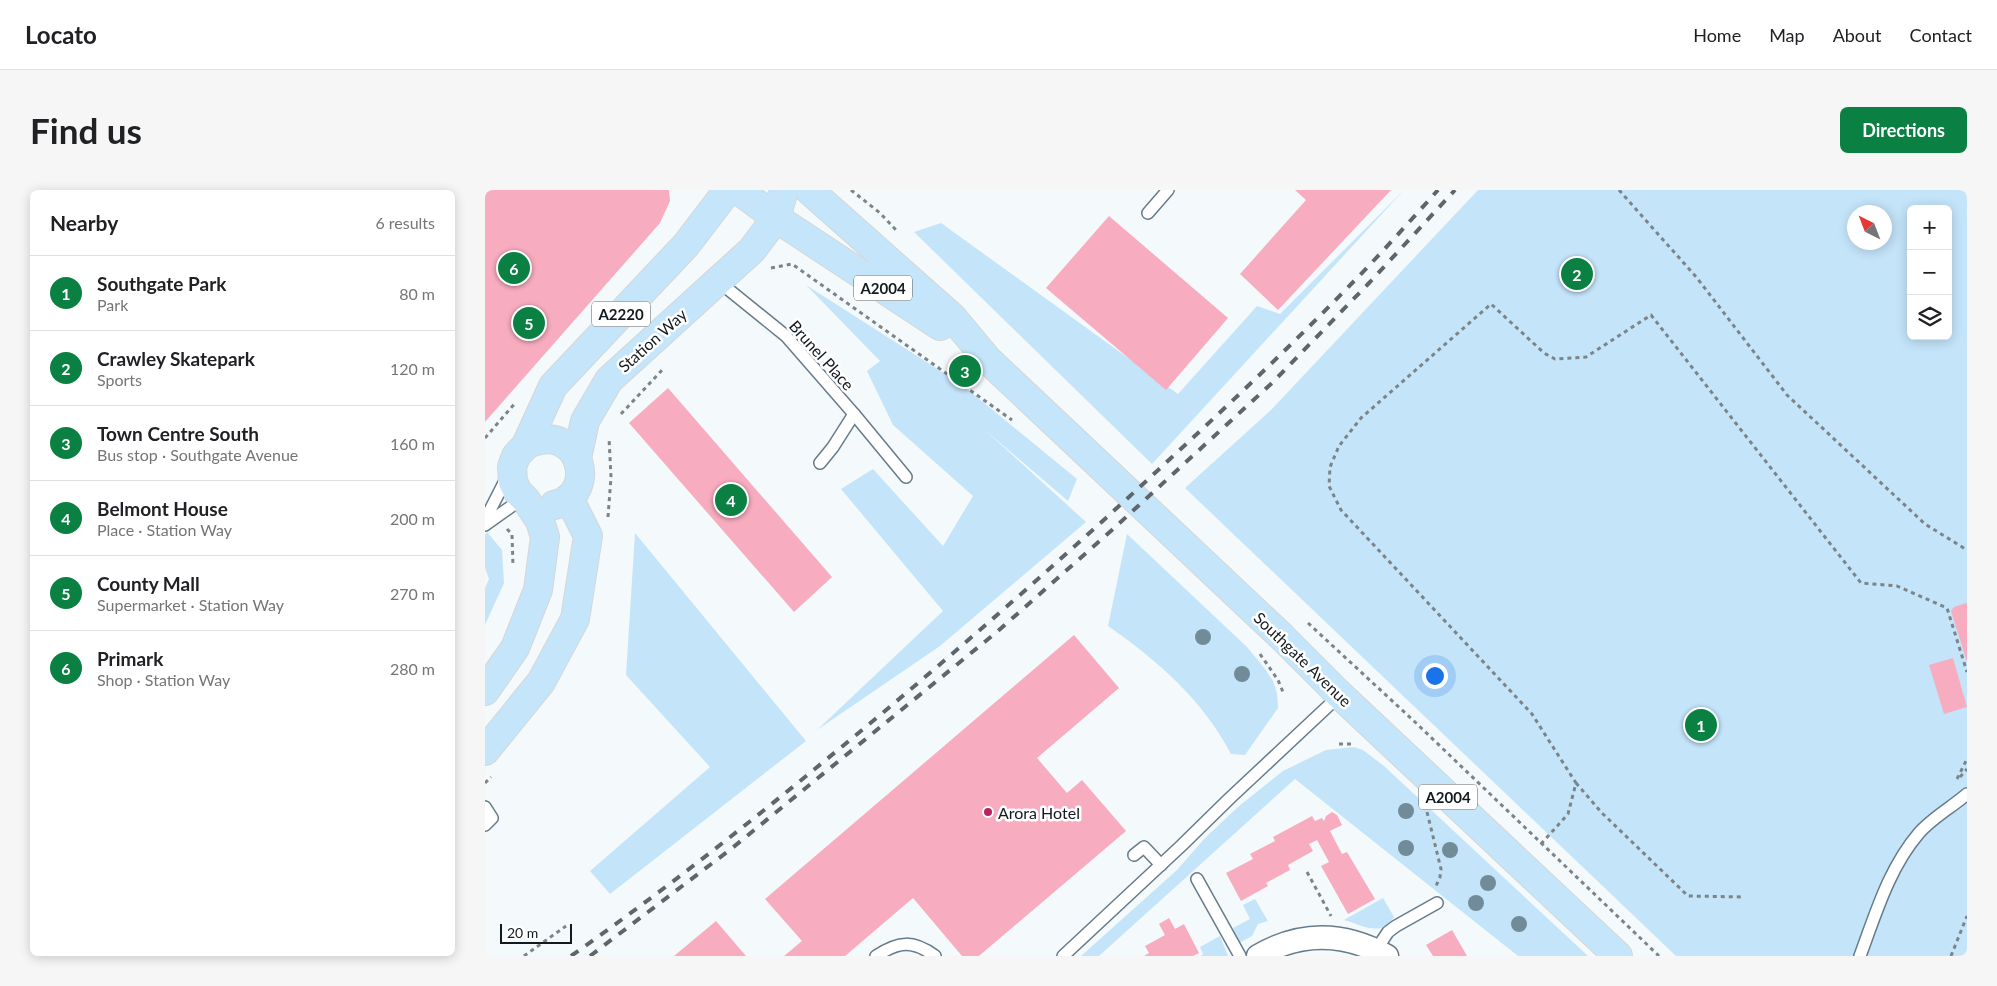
<!DOCTYPE html>
<html lang="en">
<head>
<meta charset="utf-8">
<style>
  :root { --surface:#fff; --page:#f6f6f6; --text:#202124; --muted:#757577; --line:#e0e0e0; --accent:#0b8043 }
  body { margin:0; font-family:Lato,sans-serif; background:var(--page); color:var(--text) }
  .controls { position:absolute; right:15px; top:15px; display:grid; overflow:hidden; border-radius:8px; box-shadow:0 2px 12px #0003 }
  .controls button { width:45px; height:45px; display:grid; place-items:center; padding:0; border:0; border-bottom:1px solid var(--line); background:var(--surface); color:var(--text); font:25px sans-serif }
  .compass { position:absolute; left:1362px; top:15px; width:45px; height:45px; border-radius:50%; background:var(--surface); box-shadow:0 2px 12px #0003; rotate:318deg }
  .scale { position:absolute; left:15px; bottom:12px; width:72px; box-sizing:border-box; padding-left:5px; border:2px solid #121a20; border-top:0; font-size:14px; line-height:18px; white-space:nowrap; color:#121a20; -webkit-text-stroke:4px #fff; paint-order:stroke }
  .you { position:absolute; left:949px; top:485px; width:18px; height:18px; margin:-12px; border:4px solid #fff; border-radius:50%; background:#1a73e8; box-shadow:0 0 0 8px #1a73e833 }
  .badge { display:grid; place-items:center; width:32px; height:32px; border-radius:50%; background:var(--accent); color:#fff; font-size:16px; font-weight:700 }
  .pin { position:absolute; translate:-50% -50%; border:2px solid #fff; box-shadow:0 1px 5px #0006 }
  .list { margin:0; padding:0; list-style:none }
  h2 { display:flex; justify-content:space-between; align-items:center; height:65px; margin:0; padding:0 20px; font-size:21px }
  h2 small { font-size:16px; font-weight:400; color:var(--muted) }
  .list li { display:grid; grid-template-columns:32px 1fr auto; gap:15px; align-items:center; box-sizing:border-box; height:75px; padding:0 20px; border-top:1px solid var(--line) }
  .list b { display:block; font-size:19px; white-space:nowrap }
  .list p { margin:0; font-size:16px; white-space:nowrap; color:var(--muted) }
  .list em { font-size:16px; font-style:normal; color:var(--muted) }
  .icon { flex:none; width:28px; height:28px; fill:none; stroke:currentColor; stroke-width:2; stroke-linecap:round; stroke-linejoin:round }
  .map { position:relative; flex:none; width:1482px; height:766px; overflow:hidden; border-radius:8px }
  header { display:flex; align-items:center; gap:30px; box-sizing:border-box; height:70px; padding:0 25px; background:var(--surface); border-bottom:1px solid var(--line) }
  header strong { font-size:24px }
  nav { display:flex; gap:28px; margin-inline-start:auto; font-size:18px }
  .intro { display:flex; align-items:center; justify-content:space-between; box-sizing:border-box; height:120px; padding:0 30px }
  h1 { margin:0; font-size:35px }
  .button { padding:12px 22px; border-radius:8px; background:var(--accent); color:#fff; font-size:18px; font-weight:700 }
  main { display:flex; gap:30px; padding:0 30px }
  aside { flex:1; background:var(--surface); border-radius:8px; box-shadow:0 2px 12px #0003 }
  .map>svg:first-child { display:block }
  .green { fill:#c4e4f9; fill-rule:evenodd }
  .building { fill:#f8acc0 }
  .lines { fill:none; stroke-linecap:round; stroke-linejoin:round }
  .lane-casing { stroke:#677c8a; stroke-width:14 }
  .street-casing { stroke:#677c8a; stroke-width:25 }
  .primary-casing { stroke:#d4d6d7; stroke-width:30 }
  .path { stroke:#7d8488; stroke-width:3; stroke-dasharray:4 4; stroke-linecap:butt }
  .lane { stroke:#fff; stroke-width:11 }
  .street { stroke:#fff; stroke-width:22 }
  .primary { stroke:#c5e6fa; stroke-width:28 }
  .rail { stroke:#5f666b; stroke-width:4; stroke-dasharray:9 9; stroke-linecap:butt }
  .tree { fill:#728b98 }
  .poi-dot { fill:#b2255f; stroke:#fff; stroke-width:2 }
  .labels { text-anchor:middle; dominant-baseline:central; stroke-width:5; stroke-linejoin:round; paint-order:stroke }
  .shield { fill:#fff; stroke:#595f63; stroke-width:1 }
  .shield-label { font-size:15px; font-weight:bold; fill:#121a20 }
  .street-label { font-size:16px; fill:#121a20; stroke:#fff }
  .poi-label { font-size:16px; fill:#121a20; stroke:#fff; text-anchor:start }
</style>
</head>
<body>
<header>
<strong>Locato</strong>
<nav><a>Home</a><a>Map</a><a>About</a><a>Contact</a></nav>
</header>
<div class="intro"><h1>Find us</h1><a class="button">Directions</a></div>
<main>
<aside>
<h2>Nearby<small>6 results</small></h2>
<ul class="list">
<li><span class="badge">1</span><div><b>Southgate Park</b><p>Park</p></div><em>80 m</em></li>
<li><span class="badge">2</span><div><b>Crawley Skatepark</b><p>Sports</p></div><em>120 m</em></li>
<li><span class="badge">3</span><div><b>Town Centre South</b><p>Bus stop · Southgate Avenue</p></div><em>160 m</em></li>
<li><span class="badge">4</span><div><b>Belmont House</b><p>Place · Station Way</p></div><em>200 m</em></li>
<li><span class="badge">5</span><div><b>County Mall</b><p>Supermarket · Station Way</p></div><em>270 m</em></li>
<li><span class="badge">6</span><div><b>Primark</b><p>Shop · Station Way</p></div><em>280 m</em></li>
</ul>
</aside>
<div class="map">
<svg width="1482" height="766" viewBox="0 0 1482 766">
  <rect width="100%" height="100%" fill="#f4f9fc"/>
  <!-- green -->
  <g class="green">
    <polygon points="919,0 667,274 429,42 456,33 693,204 772,116 795,124"/>
    <path d="M 993,0 L 1482,0 L 1482,766 L 1191,766 L 700,298 L 786,220 ZM 1426,19 L 1463,19 L 1463,146 L 1426,146 ZM 1370,22 L 1400,22 L 1400,52 L 1370,52 Z"/>
    <polygon points="321,95 476,194 592,289 583,311 500,240 601,332 455,456 332,540 458,421 356,299 388,279 458,356 488,306 408,235 382,181 395,171"/>
    <polygon points="2,342 17,360 19,393 0,435 0,398 4,389 0,378 0,345"/>
    <polygon points="150,343 321,551 125,704 105,681 225,577 141,485"/>
    <path d="M 642,344 L 762,457 L 780,479 L 788,491 L 792,503 L 793,518 L 760,565 L 746,564 C 718,510 672,470 623,436 Z"/>
    <polygon points="869,557 878,560 899,576 1103,766 1033,766 810,589 614,766 596,766 692,680 720,648 754,616 798,581 841,560"/>
    <path d="M 898,708 L 909,727 C 895,748 878,735 859,730 Z"/>
    <polygon points="770,709 783,731 773,734 767,746 754,753 751,750 748,738 765,729 758,715"/>
    <polygon points="735,746 743,766 716,766 718,764 715,757"/>
  </g>
  <!-- building -->
  <g class="building">
    <polygon points="0,0 184,0 185,11 175,33 0,232"/>
    <polygon points="810,0 906,0 793,120 755,84 821,10"/>
    <polygon points="624,26 743,128 681,200 561,98"/>
    <polygon points="183,198 347,387 309,422 144,233"/>
    <polygon points="1481,413 1482,413 1482,472 1466,421 1469,417"/>
    <polygon points="589,445 634,498 552,568 582,603 597,590 641,641 494,766 477,766 428,708 360,766 299,766 317,751 280,709"/>
    <polygon points="1468,468 1482,517 1459,524 1444,475"/>
    <polygon points="847,622 852,625 857,635 845,641 857,664 862,662 890,709 863,724 836,676 844,672 832,650 824,654 828,661 803,675 805,680 781,693 783,696 756,711 741,683 768,669 765,664 790,651 788,647 827,626 830,631 837,628 839,631 841,626"/>
    <polygon points="684,728 690,739 699,734 714,763 708,766 659,766 664,763 660,756 680,745 674,734"/>
    <polygon points="231,731 261,766 189,766"/>
    <polygon points="967,740 982,766 948,766 941,755"/>
  </g>
  <g class="lines">
    <defs>
      <g id="lane">
        <polyline points="663,23 683,0"/>
        <polyline points="233,91 301,146 369,224 348,257 335,273"/>
        <polyline points="369,224 421,287"/>
        <polyline points="0,330 22,287"/>
        <polyline points="0,335 38,308"/>
        <polyline points="0,617 7,628 0,635"/>
        <polyline points="649,665 659,657 676,675"/>
        <polyline points="712,689 755,766"/>
        <polyline points="891,760 903,742 911,736 952,713"/>
        <path d="M 391,766 C 414,751 428,750 450,766"/>
        <polyline points="578,766 696,656 745,608 855,505"/>
        <path d="M 1375,766 C 1391,723 1404,678 1434,643 C 1447,628 1467,617 1482,604"/>
      </g>
      <path id="street" d="M 773,766 C 816,741 859,742 902,766"/>
      <g id="primary">
        <polyline points="253,0 291,28 455,136"/>
        <polyline points="324,0 468,128 503,170 796,446 855,505 1133,766"/>
        <path d="M 41,255 C 95,228 116,305 69,315"/>
        <polyline points="92,268 100,231 124,190 267,60 291,28 299,0"/>
        <polyline points="0,501 30,458 53,400 60,347 55,331 41,310 33,302 28,292 27,277 31,266 41,255 68,196 201,55 243,0"/>
        <polyline points="0,561 56,492 90,429 103,346 84,308"/>
      </g>
    </defs>
    <!-- lane casing -->
    <use href="#lane" class="lane-casing"/>
    <!-- street casing -->
    <use href="#street" class="street-casing"/>
    <!-- primary casing -->
    <use href="#primary" class="primary-casing"/>
    <!-- path -->
    <g class="path">
      <polyline points="366,0 395,23 411,40"/>
      <polyline points="1134,0 1212,88 1302,205 1440,334 1482,360"/>
      <polyline points="286,78 307,74 527,230"/>
      <polyline points="136,224 179,178"/>
      <polyline points="0,248 31,212"/>
      <polyline points="123,327 126,287 124,248"/>
      <polyline points="22,339 27,344 28,376"/>
      <polyline points="823,433 930,532 1174,766"/>
      <polyline points="775,464 793,490 798,502"/>
      <polyline points="854,554 868,554"/>
      <polyline points="1475,587 1482,579"/>
      <polyline points="1472,589 1482,569"/>
      <polyline points="0,593 6,587"/>
      <polyline points="1091,593 1117,623 1203,706 1259,707"/>
      <polyline points="942,622 956,679 955,687 951,696"/>
      <polyline points="1056,654 1083,624 1091,593 1047,524 856,320 844,296 845,277 854,256 876,228 1006,114 1059,163 1070,169 1101,167 1166,125 1376,393 1412,396 1462,418 1482,482"/>
      <polyline points="822,682 846,726"/>
      <polyline points="39,766 81,736"/>
      <polyline points="1466,766 1482,726"/>
    </g>
    <!-- lane -->
    <use href="#lane" class="lane"/>
    <!-- street -->
    <use href="#street" class="street"/>
    <!-- primary -->
    <use href="#primary" class="primary"/>
    <!-- rail -->
    <g class="rail">
      <path d="M 86,766 C 197,688 303,602 407,515 C 502,435 595,353 686,268 C 750,209 813,149 874,86 C 901,58 927,29 953,0"/>
      <polyline points="105,766 246,659 513,441 627,340 787,193 885,92 970,0"/>
    </g>
  </g>
  <!-- trees -->
  <g class="tree">
    <circle cx="718" cy="447" r="8"/>
    <circle cx="757" cy="484" r="8"/>
    <circle cx="921" cy="621" r="8"/>
    <circle cx="921" cy="658" r="8"/>
    <circle cx="965" cy="660" r="8"/>
    <circle cx="1003" cy="693" r="8"/>
    <circle cx="991" cy="713" r="8"/>
    <circle cx="1034" cy="734" r="8"/>
  </g>
  <!-- markers -->
  <circle class="poi-dot" cx="503" cy="622" r="5"/>
  <g class="labels">
    <!-- shield labels -->
    <g class="shield">
      <rect x="369" y="85.5" width="58" height="25" rx="4"/>
      <rect x="107" y="111.5" width="58" height="25" rx="4"/>
      <rect x="934" y="594.5" width="58" height="25" rx="4"/>
    </g>
    <g class="shield-label">
      <text x="398" y="98">A2004</text>
      <text x="136" y="124">A2220</text>
      <text x="963" y="607">A2004</text>
    </g>
    <!-- street labels -->
    <g class="street-label">
      <text transform="translate(167 150) rotate(-42)">Station Way</text>
      <text transform="translate(337 165) rotate(48)">Brunel Place</text>
      <text transform="translate(818 469) rotate(44)">Southgate Avenue</text>
    </g>
    <!-- poi labels -->
    <g class="poi-label">
      <text x="513" y="622">Arora Hotel</text>
    </g>
  </g>
</svg>
<div class="controls">
<button>+</button>
<button>−</button>
<button><svg class="icon" aria-label="layers" viewBox="0 0 24 24"><path d="M12 4l9 5-9 5-9-5zM3 14l9 5 9-5"/></svg></button>
</div>
<svg class="compass" viewBox="-18 -18 36 36"><path d="M0-13l5 13h-10z" fill="#e53935"/><path d="M0 13l5-13h-10z" fill="#757577"/></svg>
<div class="scale">20 m</div>
<div class="you"></div>
<div class="pin badge" style="left:1216px;top:535px">1</div>
<div class="pin badge" style="left:1092px;top:84px">2</div>
<div class="pin badge" style="left:480px;top:181px">3</div>
<div class="pin badge" style="left:246px;top:310px">4</div>
<div class="pin badge" style="left:44px;top:133px">5</div>
<div class="pin badge" style="left:29px;top:78px">6</div>
</div>
</main>
</body>
</html>
